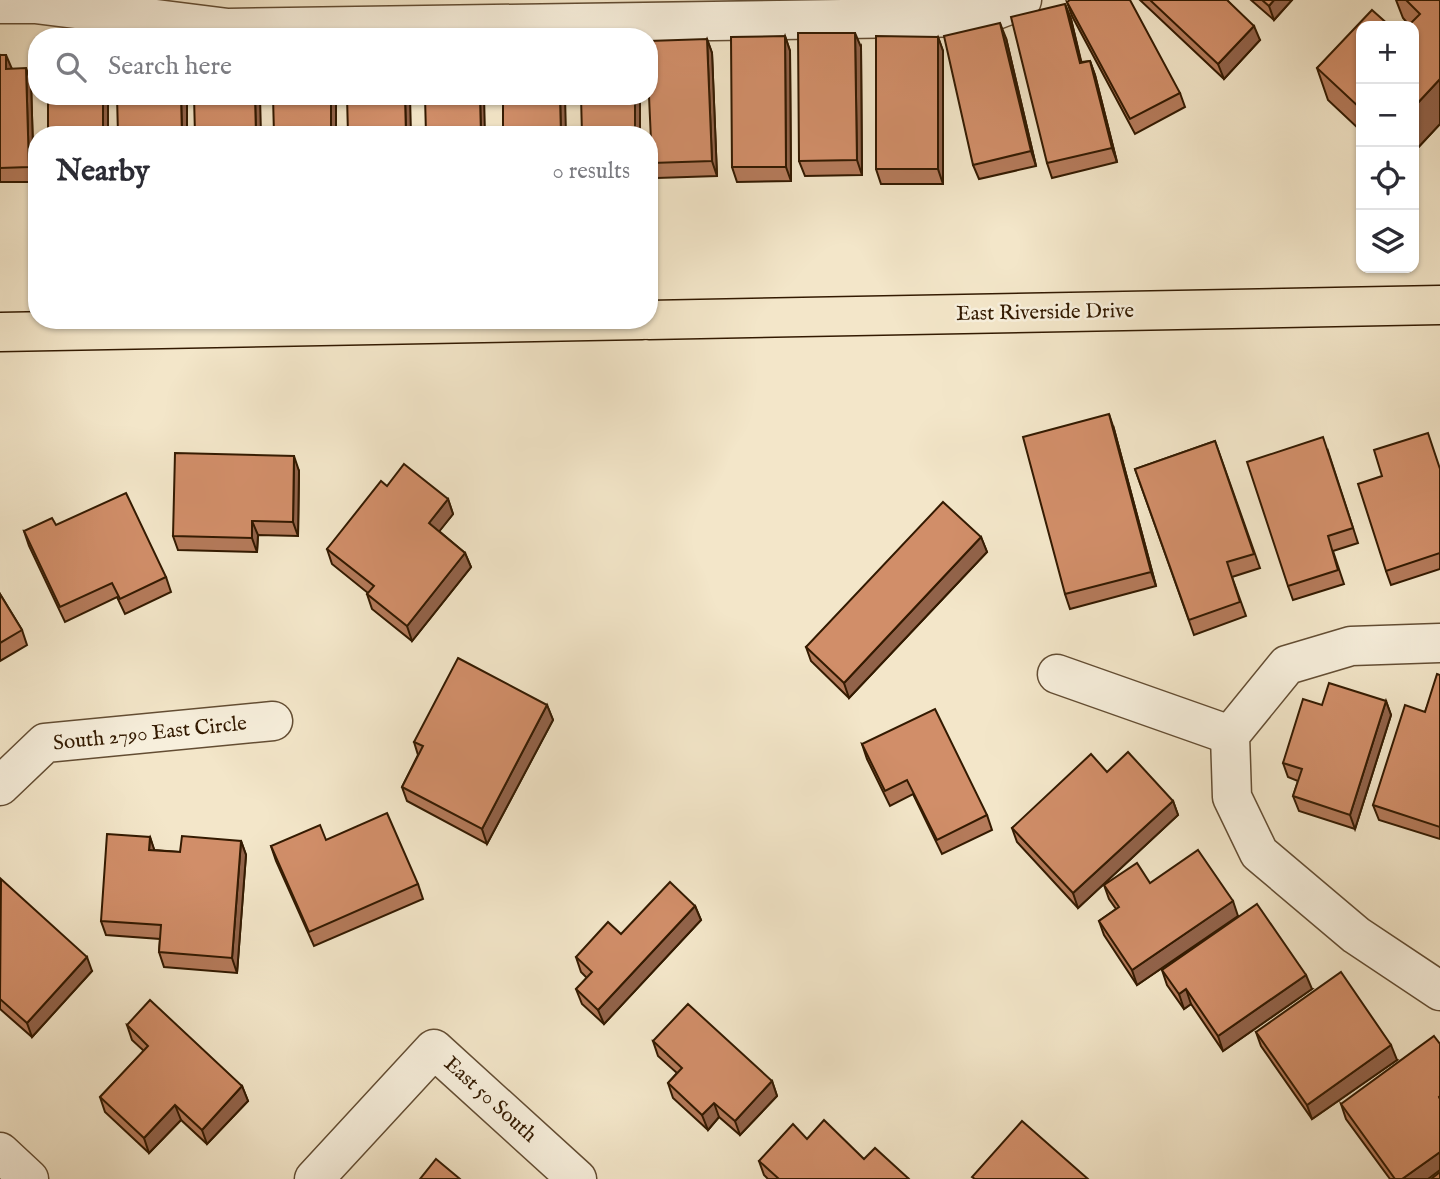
<!DOCTYPE html>
<html lang="en">
<head>
<meta charset="utf-8">
<style>
  :root { --surface:#fff; --page:#f7f7f7; --text:#2b2b33; --muted:#7c7c81; --line:#e1e1e2 }
  body { margin:0; font-family:"IM FELL English",serif; background:var(--page); color:var(--text) }
  .controls { position:absolute; right:21px; top:21px; display:grid; overflow:hidden; border-radius:14px; box-shadow:0 2px 5px #0004 }
  .controls button { width:63px; height:63px; display:grid; place-items:center; padding:0; border:0; border-bottom:2px solid var(--line); background:var(--surface); color:var(--text); font:35px sans-serif }
  .list { margin:0; padding:0; list-style:none }
  h2 { display:flex; justify-content:space-between; align-items:center; height:91px; margin:0; padding:0 28px; font-size:30px }
  h2 small { font-size:23px; font-weight:400; color:var(--muted) }
  .icon { flex:none; width:38px; height:38px; fill:none; stroke:currentColor; stroke-width:2; stroke-linecap:round; stroke-linejoin:round }
  .map { position:relative; flex:none; width:1440px; height:1179px; overflow:hidden }
  .search { position:absolute; background:var(--surface); box-shadow:0 2px 5px #0004; left:28px; top:28px; width:630px; height:77px; display:flex; align-items:center; gap:18px; box-sizing:border-box; padding:0 24px; border-radius:28px; color:var(--muted); font-size:26px }
  .panel { position:absolute; background:var(--surface); box-shadow:0 2px 5px #0004; left:28px; top:126px; width:630px; height:203px; border-radius:28px }
  .map>svg:first-child { display:block }
  .lines { fill:none; stroke-linecap:round; stroke-linejoin:round }
  .minor-casing { stroke:#634d33; stroke-width:41 }
  .primary-casing { stroke:#331a01; stroke-width:41 }
  .minor { stroke:#f7efdc; stroke-width:38 }
  .primary { stroke:#f3e6c9; stroke-width:38 }
  .wall { fill:#b47a5a; stroke:#331a01; stroke-width:2 }
  .shaded-wall { fill:#92634a; stroke:#331a01; stroke-width:2 }
  .building { fill:#d18e69; stroke:#331a01; stroke-width:2 }
  .labels { text-anchor:middle; dominant-baseline:central; stroke-width:5; stroke-linejoin:round; paint-order:stroke }
  .street-label { font-size:21px; fill:#331a01; stroke:#f7efdc }
</style>
</head>
<body>
<div class="map">
<svg width="1440" height="1179" viewBox="0 0 1440 1179">
  <rect width="100%" height="100%" fill="#f3e6c9"/>
  <filter id="stains"><feTurbulence type="fractalNoise" baseFrequency=".00286" numOctaves="4"/><feColorMatrix values="0 0 0 0 .2 0 0 0 0 .09 0 0 0 0 .02 0 0 0 .5 -.17"/></filter>
  <radialGradient id="worn" r=".72"><stop offset=".6" stop-color="#630" stop-opacity="0"/><stop offset="1" stop-color="#630" stop-opacity=".3"/></radialGradient>
  <g class="lines">
    <defs>
      <g id="minor">
        <polyline points="0,4 35,4 228,28 978,17 1022,0"/>
        <polyline points="1440,643 1351,646 1287,665 1230,735 1232,797 1259,853 1356,935 1440,991"/>
        <polyline points="1057,674 1230,735"/>
        <polyline points="0,786 45,743 273,721"/>
        <polyline points="0,1152 29,1179"/>
        <polyline points="314,1179 434,1049 577,1179"/>
      </g>
      <g id="primary">
        <polyline points="649,320 1440,305"/>
        <polyline points="0,332 642,320"/>
      </g>
    </defs>
    <!-- minor casing -->
    <use href="#minor" class="minor-casing"/>
    <!-- primary casing -->
    <use href="#primary" class="primary-casing"/>
    <!-- minor -->
    <use href="#minor" class="minor"/>
    <!-- primary -->
    <use href="#primary" class="primary"/>
  </g>
  <!-- wall -->
  <g class="wall">
    <polygon points="1140,0 1227,0 1260,40 1224,79"/>
    <polygon points="1251,0 1292,0 1274,20"/>
    <polygon points="1396,0 1440,0 1440,124 1414,152 1414,26 1409,25 1403,18"/>
    <polygon points="1067,2 1180,93 1185,107 1135,134 1072,16"/>
    <polygon points="1065,4 1071,19 1081,62 1090,61 1095,75 1117,162 1052,178 1047,163"/>
    <polygon points="1361,26 1361,131 1328,100 1317,68"/>
    <polygon points="785,36 790,51 791,181 737,182 732,167"/>
    <polygon points="938,37 943,51 943,184 881,184 876,169"/>
    <polygon points="1006,38 1036,166 979,179 973,165"/>
    <polygon points="707,39 712,53 717,176 657,178 652,163"/>
    <polygon points="861,47 862,175 805,176 799,161"/>
    <polygon points="0,55 11,68 31,82 34,182 0,182"/>
    <polygon points="1114,429 1156,586 1070,609 1065,594"/>
    <polygon points="1215,441 1260,568 1232,577 1246,616 1194,635 1135,469"/>
    <polygon points="1328,451 1358,543 1333,551 1344,584 1293,600 1288,586"/>
    <polygon points="1440,467 1440,569 1391,585 1386,571"/>
    <polygon points="299,471 298,536 258,535 257,552 178,550 173,536"/>
    <polygon points="387,486 448,499 453,514 439,531 465,553 471,567 412,641 372,609 367,594 368,593 332,564 327,549"/>
    <polygon points="24,531 166,577 171,592 125,614 117,597 65,622 29,546"/>
    <polygon points="981,537 987,552 849,698 811,661 806,647"/>
    <polygon points="0,594 22,630 27,645 0,661"/>
    <polygon points="1440,675 1440,839 1379,820 1373,805 1425,712"/>
    <polygon points="1386,701 1391,715 1355,829 1299,811 1293,796 1298,781 1288,777 1283,763 1322,705"/>
    <polygon points="547,705 553,720 487,844 407,801 402,787 418,755 414,742"/>
    <polygon points="862,744 987,815 992,830 942,854 913,794 890,806 867,759"/>
    <polygon points="1107,772 1173,801 1178,815 1078,908 1017,842 1012,828"/>
    <polygon points="150,837 154,850 180,852 241,841 246,855 237,973 164,967 159,952 160,939 106,935 101,921"/>
    <polygon points="326,840 418,884 423,899 314,946 276,861 271,846"/>
    <polygon points="0,880 92,971 32,1037 0,1009"/>
    <polygon points="1150,883 1238,916 1137,985 1104,935 1099,921 1116,909 1109,899 1104,885"/>
    <polygon points="695,906 701,920 604,1024 582,1004 576,989 587,978 581,972 576,957 621,934"/>
    <polygon points="1162,970 1312,989 1223,1051 1191,1004 1184,1009 1167,985"/>
    <polygon points="127,1025 242,1086 248,1101 207,1144 181,1120 149,1153 105,1112 100,1097 144,1051 132,1040"/>
    <polygon points="1256,1032 1397,1060 1312,1119 1261,1046"/>
    <polygon points="653,1041 772,1081 777,1096 740,1135 719,1117 708,1130 673,1098 668,1083 677,1073 658,1056"/>
    <polygon points="1341,1104 1428,1179 1390,1179 1346,1119"/>
    <polygon points="807,1139 864,1159 909,1179 768,1179 764,1175 759,1161"/>
  </g>
  <!-- shaded-wall -->
  <g class="shaded-wall">
    <polygon points="1274,0 1292,0 1274,20 1269,6"/>
    <polygon points="1065,4 1071,19 1085,77 1080,63"/>
    <polygon points="1000,23 1006,38 1036,166 1031,151"/>
    <polygon points="1254,26 1260,40 1224,79 1218,64"/>
    <polygon points="855,33 861,47 862,175 857,160"/>
    <polygon points="785,36 790,51 791,181 786,167"/>
    <polygon points="938,37 943,51 943,184 938,169"/>
    <polygon points="707,39 712,53 717,176 712,161"/>
    <polygon points="6,55 12,69 6,69"/>
    <polygon points="1090,61 1095,75 1117,162 1112,148"/>
    <polygon points="26,68 31,82 34,182 29,167"/>
    <polygon points="1440,79 1440,124 1414,152 1414,107"/>
    <rect x="103" y="96" width="5" height="39"/>
    <polygon points="181,96 187,96 187,135 182,135"/>
    <polygon points="255,96 260,96 261,135 256,135"/>
    <rect x="331" y="96" width="5" height="39"/>
    <polygon points="405,96 410,96 411,135 406,135"/>
    <polygon points="480,96 484,96 485,135 481,135"/>
    <polygon points="560,96 565,96 566,135 561,135"/>
    <rect x="635" y="96" width="5" height="39"/>
    <polygon points="1109,414 1114,429 1156,586 1151,572"/>
    <polygon points="294,456 299,471 298,536 293,522"/>
    <polygon points="448,499 453,514 434,538 429,523"/>
    <polygon points="252,521 258,535 257,552 252,538"/>
    <polygon points="981,537 987,552 849,698 844,683"/>
    <polygon points="465,553 471,567 412,641 407,626"/>
    <polygon points="1386,701 1391,715 1355,829 1350,815"/>
    <polygon points="547,705 553,720 487,844 482,829"/>
    <polygon points="1173,801 1178,815 1078,908 1073,893"/>
    <polygon points="150,837 155,852 149,850"/>
    <polygon points="241,841 246,855 237,973 232,958"/>
    <polygon points="1233,901 1238,916 1137,985 1132,970"/>
    <polygon points="695,906 701,920 604,1024 598,1010"/>
    <polygon points="87,957 92,971 32,1037 27,1023"/>
    <polygon points="1306,975 1312,989 1223,1051 1218,1036"/>
    <polygon points="1186,989 1191,1004 1184,1009 1179,994"/>
    <polygon points="1391,1045 1397,1060 1312,1119 1307,1105"/>
    <polygon points="772,1081 777,1096 740,1135 735,1121"/>
    <polygon points="242,1086 248,1101 207,1144 202,1130"/>
    <polygon points="714,1103 719,1117 708,1130 702,1115"/>
    <polygon points="175,1105 181,1120 149,1153 144,1138"/>
    <polygon points="1440,1152 1440,1170 1428,1179 1402,1179"/>
  </g>
  <!-- building -->
  <g class="building">
    <polygon points="1070,0 1130,0 1180,93 1130,119 1067,2"/>
    <polygon points="1150,0 1227,0 1254,26 1218,64"/>
    <polygon points="1262,0 1274,0 1269,6"/>
    <polygon points="1406,0 1440,0 1440,79 1414,107 1414,26 1408,26 1420,14"/>
    <polygon points="1065,4 1080,63 1090,61 1112,148 1047,163 1011,17"/>
    <polygon points="1372,10 1390,26 1361,26 1361,109 1317,68"/>
    <polygon points="1000,23 1031,151 973,165 944,36"/>
    <polygon points="798,33 855,33 857,160 799,161"/>
    <rect x="47" y="36" width="55" height="1"/>
    <polygon points="785,36 786,167 732,167 731,37"/>
    <polygon points="876,36 938,37 938,169 876,169"/>
    <polygon points="707,39 712,161 652,163 649,96 649,41"/>
    <polygon points="0,55 6,55 6,69 26,68 29,167 0,168"/>
    <rect x="48" y="96" width="55" height="39"/>
    <polygon points="117,96 181,96 182,135 118,135"/>
    <polygon points="194,96 255,96 256,135 195,135"/>
    <polygon points="273,96 331,96 331,135 274,135"/>
    <polygon points="347,96 405,96 406,135 348,135"/>
    <polygon points="425,96 480,96 481,135 426,135"/>
    <polygon points="503,96 560,96 561,135 503,135"/>
    <polygon points="581,96 635,96 635,135 582,135"/>
    <polygon points="1109,414 1151,572 1065,594 1023,437"/>
    <polygon points="1428,433 1440,469 1440,553 1386,571 1358,484 1382,476 1374,450"/>
    <polygon points="1323,437 1353,528 1328,536 1338,570 1288,586 1247,462"/>
    <polygon points="1215,441 1254,554 1227,562 1240,602 1189,620 1135,469"/>
    <polygon points="175,453 294,456 293,522 252,521 252,538 173,536"/>
    <polygon points="404,464 448,499 429,523 465,553 407,626 367,594 374,586 327,549 381,481 387,486"/>
    <polygon points="126,493 166,577 120,599 112,583 60,607 24,531 52,518 56,525"/>
    <polygon points="943,502 981,537 844,683 806,647"/>
    <polygon points="0,594 22,630 0,643"/>
    <polygon points="458,658 547,705 482,829 402,787 423,746 414,742"/>
    <polygon points="1437,674 1440,675 1440,827 1373,805 1405,705 1425,712"/>
    <polygon points="1329,683 1386,701 1350,815 1293,796 1302,769 1283,763 1303,699 1322,705"/>
    <polygon points="935,709 987,815 937,840 907,780 885,791 862,744"/>
    <polygon points="1128,752 1173,801 1073,893 1012,828 1091,754 1107,772"/>
    <polygon points="387,813 418,884 309,932 271,846 320,825 326,840"/>
    <polygon points="107,834 150,837 149,850 180,852 182,836 241,841 232,958 159,952 161,925 101,921"/>
    <polygon points="1198,850 1233,901 1132,970 1099,921 1119,907 1104,885 1137,863 1150,883"/>
    <polygon points="1,879 87,957 27,1023 0,999"/>
    <polygon points="670,882 695,906 598,1010 576,989 592,972 576,957 608,922 621,934"/>
    <polygon points="1257,904 1306,975 1218,1036 1186,989 1179,994 1162,970"/>
    <polygon points="1341,972 1391,1045 1307,1105 1256,1032"/>
    <polygon points="150,1000 242,1086 202,1130 175,1105 144,1138 100,1097 148,1046 127,1025"/>
    <polygon points="688,1004 772,1081 735,1121 714,1103 702,1115 668,1083 682,1068 653,1041"/>
    <polygon points="1434,1036 1440,1044 1440,1096 1439,1097 1440,1099 1440,1152 1402,1179 1395,1179 1341,1104"/>
    <polygon points="824,1120 864,1159 875,1148 909,1179 779,1179 759,1161 793,1124 807,1139"/>
    <polygon points="1022,1121 1088,1179 975,1179 972,1177"/>
    <polygon points="436,1159 460,1179 420,1179"/>
    <polygon points="1440,1172 1440,1179 1431,1179"/>
  </g>
  <g class="labels">
    <!-- street labels -->
    <g class="street-label">
      <text transform="translate(1045 313) rotate(-1)">East Riverside Drive</text>
      <text transform="translate(150 734) rotate(-6)">South 2790 East Circle</text>
      <text transform="translate(490 1100) rotate(42)">East 50 South</text>
    </g>
  </g>
  <rect width="100%" height="100%" filter="url(#stains)"/>
  <rect width="100%" height="100%" fill="url(#worn)"/>
</svg>
<div class="controls">
<button>+</button>
<button>−</button>
<button><svg class="icon" aria-label="locate" viewBox="0 0 24 24"><circle cx="12" cy="12" r="6"/><path d="M12 2v4M12 18v4M2 12h4M18 12h4"/></svg></button>
<button><svg class="icon" aria-label="layers" viewBox="0 0 24 24"><path d="M12 4l9 5-9 5-9-5zM3 14l9 5 9-5"/></svg></button>
</div>
<div class="search"><svg class="icon" aria-label="search" viewBox="0 0 24 24"><circle cx="10" cy="10" r="6"/><path d="M15 15l6 6"/></svg>Search here</div>
<section class="panel">
<h2>Nearby<small>0 results</small></h2>
<ul class="list">
</ul>
</section>
</div>
</body>
</html>
